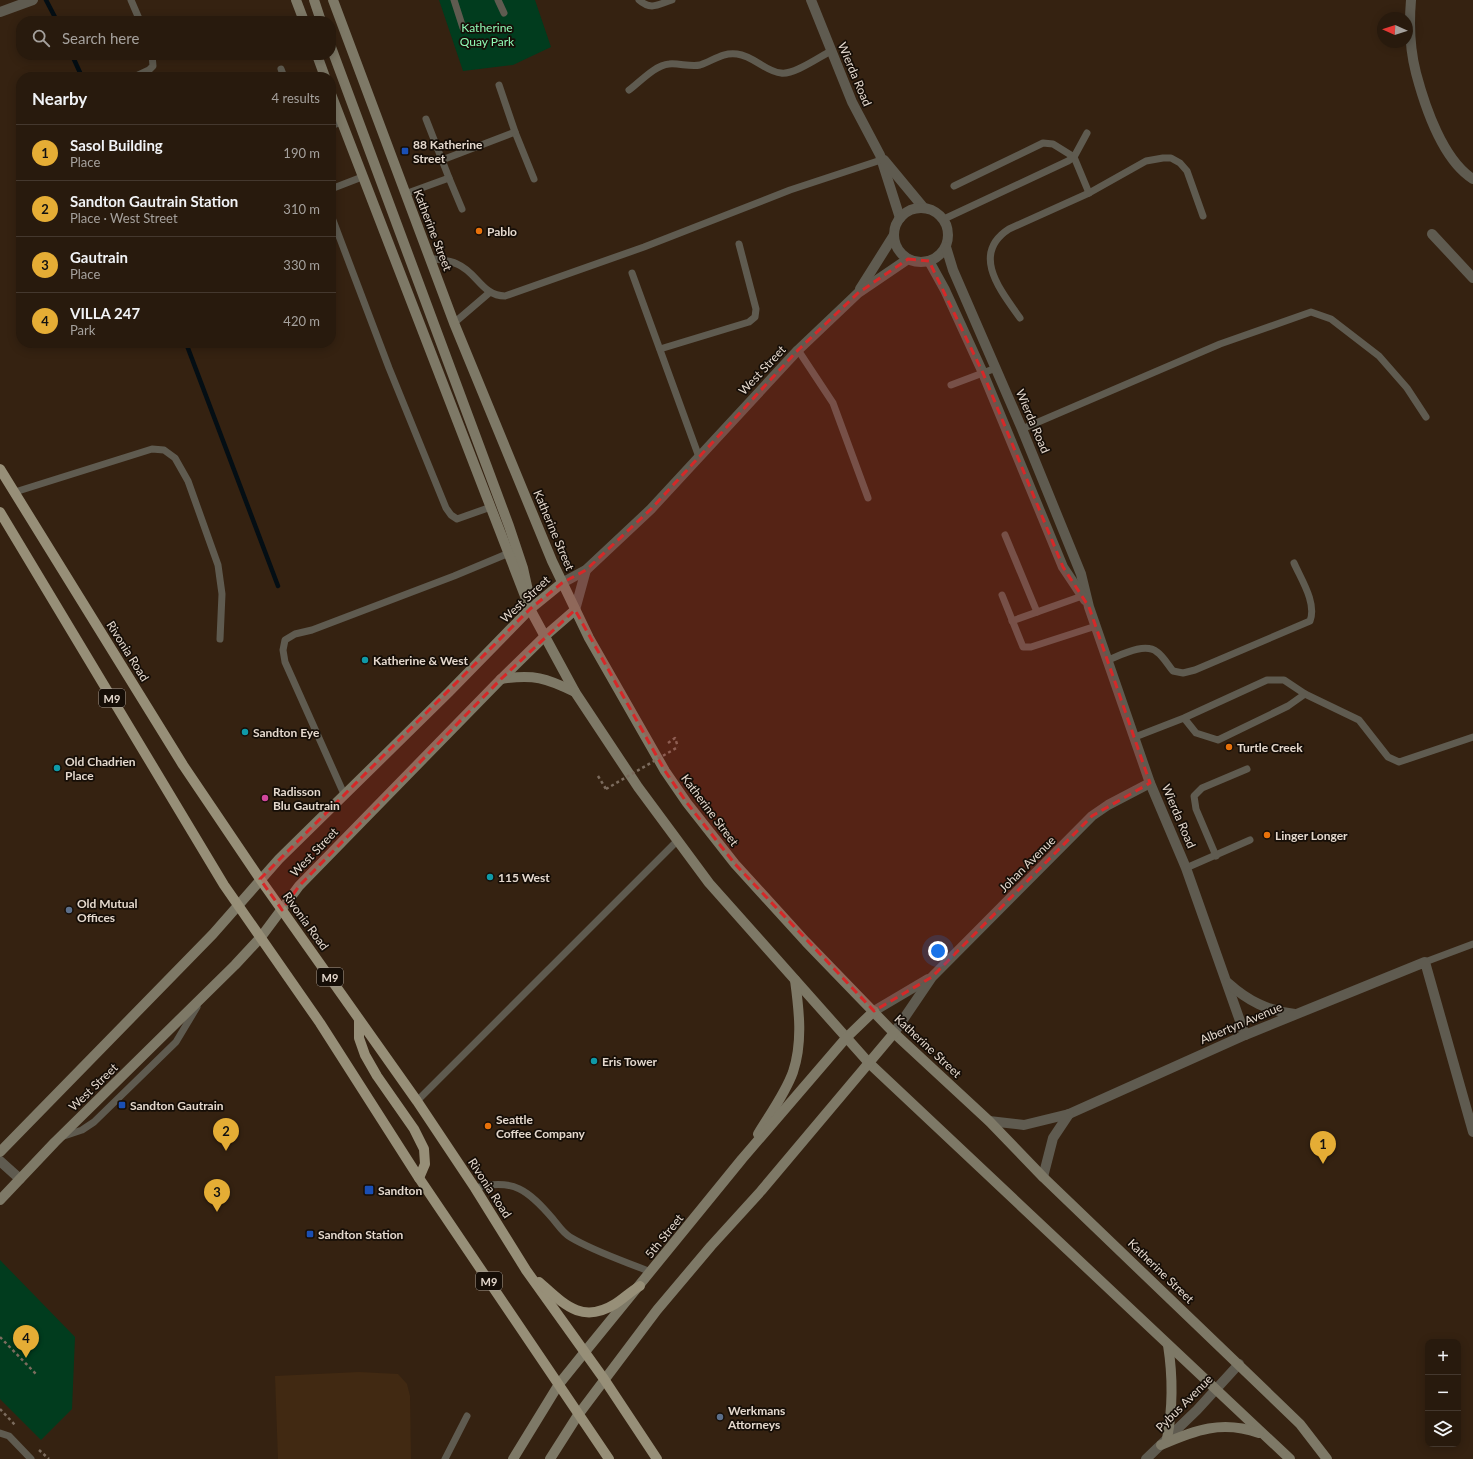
<!DOCTYPE html>
<html lang="en">
<head>
<meta charset="utf-8">
<style>
  :root { --surface:#281a0d; --page:#302316; --text:#f1f3f6; --muted:#a5a19d; --line:#44382e; --accent:#e5ad35 }
  body { margin:0; font-family:Lato,sans-serif; background:var(--page); color:var(--text) }
  .controls { position:absolute; right:12px; bottom:12px; display:grid; overflow:hidden; border-radius:8px; box-shadow:0 2px 10px #0003 }
  .controls button { width:36px; height:36px; display:grid; place-items:center; padding:0; border:0; border-bottom:1px solid var(--line); background:var(--surface); color:var(--text); font:20px sans-serif }
  .compass { position:absolute; left:1377px; top:12px; width:36px; height:36px; border-radius:50%; background:var(--surface); box-shadow:0 2px 10px #0003; rotate:273deg }
  .you { position:absolute; left:938px; top:951px; width:14px; height:14px; margin:-10px; border:3px solid #fff; border-radius:50%; background:#1a73e8; box-shadow:0 0 0 6px #1a73e833 }
  .badge { display:grid; place-items:center; width:26px; height:26px; border-radius:50%; background:var(--accent); color:#111; font-size:13px; font-weight:700 }
  .pin { position:absolute; translate:-50% -33px; filter:drop-shadow(0 1px 2px #0008) }
  .pin::after { content:''; position:absolute; top:21px; width:14px; height:12px; background:inherit; clip-path:polygon(0 0,100% 0,50% 100%) }
  .list { margin:0; padding:0; list-style:none }
  h2 { display:flex; justify-content:space-between; align-items:center; height:52px; margin:0; padding:0 16px; font-size:17px }
  h2 small { font-size:13px; font-weight:400; color:var(--muted) }
  .list li { display:grid; grid-template-columns:26px 1fr auto; gap:12px; align-items:center; box-sizing:border-box; height:56px; padding:0 16px; border-top:1px solid var(--line) }
  .list b { display:block; font-size:15px; white-space:nowrap }
  .list p { margin:0; font-size:13px; white-space:nowrap; color:var(--muted) }
  .list em { font-size:13px; font-style:normal; color:var(--muted) }
  .icon { flex:none; width:22px; height:22px; fill:none; stroke:currentColor; stroke-width:2; stroke-linecap:round; stroke-linejoin:round }
  .map { position:relative; flex:none; width:1473px; height:1459px; overflow:hidden }
  .search { position:absolute; background:var(--surface); box-shadow:0 2px 10px #0003; left:16px; top:16px; width:320px; height:44px; display:flex; align-items:center; gap:10px; box-sizing:border-box; padding:0 14px; border-radius:16px; color:var(--muted); font-size:15px }
  .panel { position:absolute; background:var(--surface); box-shadow:0 2px 10px #0003; left:16px; top:72px; width:320px; height:276px; border-radius:16px }
  .map>svg:first-child { display:block }
  .built { fill:#412912 }
  .green { fill:#013c1e }
  .lines { fill:none; stroke-linecap:round; stroke-linejoin:round }
  .stream { stroke:#040e14; stroke-width:4.5 }
  .path { stroke:#7c6c5e; stroke-width:2.5; stroke-dasharray:3 3; stroke-linecap:butt }
  .lane { stroke:#5f5b50; stroke-width:7 }
  .street { stroke:#5f5b50; stroke-width:10 }
  .secondary { stroke:#7e7967; stroke-width:10 }
  .primary { stroke:#978f78; stroke-width:10 }
  .path-bridge { stroke:#7c6c5e; stroke-width:2.5; stroke-dasharray:3 3; stroke-linecap:butt }
  .marked { fill:#d62828; fill-opacity:0.2; stroke:#d62828; stroke-width:3; stroke-dasharray:8 5; stroke-linejoin:round }
  .transit-dot { fill:#1a4fb4; stroke:#160e07; stroke-width:1.5 }
  .food-dot { fill:#e8710a; stroke:#160e07; stroke-width:1.5 }
  .culture-dot { fill:#0f9aa8; stroke:#160e07; stroke-width:1.5 }
  .hotel-dot { fill:#d1479c; stroke:#160e07; stroke-width:1.5 }
  .service-dot { fill:#5c6f8a; stroke:#160e07; stroke-width:1.5 }
  .labels { text-anchor:middle; dominant-baseline:central; stroke-width:3.5; stroke-linejoin:round; paint-order:stroke }
  .shield { fill:#160e07; stroke:#a69b92; stroke-width:1 }
  .shield-label { font-size:11px; font-weight:bold; fill:#e4d8cd }
  .park-label { font-size:12px; fill:#8ffbb6; stroke:#160e07 }
  .street-label { font-size:12px; fill:#e4d8cd; stroke:#160e07 }
  .poi-label { font-size:12px; font-weight:bold; fill:#e4d8cd; stroke:#160e07; text-anchor:start }
</style>
</head>
<body>
<div class="map">
<svg width="1473" height="1459" viewBox="0 0 1473 1459">
  <rect width="100%" height="100%" fill="#352211"/>
  <!-- built -->
  <polygon class="built" points="359,1372 398,1374 407,1384 410,1396 411,1459 278,1459 275,1376"/>
  <!-- green -->
  <g class="green">
    <polygon points="439,0 535,0 551,47 513,65 463,71"/>
    <polygon points="0,1260 75,1337 72,1409 41,1440 0,1399"/>
  </g>
  <g class="lines">
    <!-- stream -->
    <g class="stream">
      <polyline points="46,0 57,21"/>
      <polyline points="72,55 82,77"/>
      <polyline points="186,343 278,586"/>
    </g>
    <!-- path -->
    <g class="path">
      <polyline points="668,743 675,738 678,747"/>
      <polyline points="598,776 606,789"/>
      <polyline points="0,1337 36,1374"/>
      <polyline points="0,1409 16,1426"/>
      <polyline points="39,1450 49,1459"/>
    </g>
    <!-- lane -->
    <g class="lane">
      <polyline points="131,0 140,21"/>
      <polyline points="454,0 463,28"/>
      <polyline points="498,0 504,13"/>
      <path d="M 639,0 C 651,11 659,4 672,0"/>
      <polyline points="281,69 284,77"/>
      <polyline points="134,77 149,70 153,66 152,55"/>
      <path d="M 629,90 C 640,82 655,65 669,64 C 679,63 690,67 700,65 C 713,61 722,52 737,54 C 754,56 766,72 781,73 C 794,75 819,57 831,51"/>
      <polyline points="331,126 341,122"/>
      <polyline points="515,132 534,179"/>
      <polyline points="442,160 515,132 499,85"/>
      <polyline points="449,178 462,209"/>
      <polyline points="954,186 1043,143 1053,144 1074,157 1089,193"/>
      <polyline points="331,189 362,177"/>
      <polyline points="405,194 449,178 426,119"/>
      <polyline points="331,215 389,368 446,508 451,515 457,519 491,507"/>
      <polyline points="944,219 1068,161 1074,157 1087,133"/>
      <path d="M 429,258 C 438,260 449,260 457,264 C 477,272 482,296 505,296 L 644,247 L 790,190 L 881,160"/>
      <polyline points="632,273 699,457"/>
      <path d="M 1020,318 C 1001,291 970,254 1009,229 L 1089,193 L 1146,161 L 1163,158 L 1171,158 L 1180,163 L 1187,171 L 1203,216"/>
      <polyline points="454,323 489,293"/>
      <polyline points="660,349 749,322 755,317 756,309 739,244"/>
      <polyline points="798,350 833,403 868,498"/>
      <polyline points="951,385 996,368"/>
      <polyline points="1022,429 1220,344 1311,312 1331,319 1379,356 1407,388 1426,417"/>
      <polyline points="15,492 152,449 164,450 175,458 188,481 218,565 222,594 220,639"/>
      <polyline points="1005,535 1037,612"/>
      <polyline points="1002,595 1023,647 1031,647 1096,626"/>
      <polyline points="1012,621 1085,595"/>
      <path d="M 1108,660 C 1121,655 1145,642 1157,652 C 1163,656 1168,665 1173,671 L 1183,673 L 1195,670 L 1310,621 C 1317,603 1301,579 1294,563"/>
      <polyline points="1305,694 1359,720 1388,757 1399,762 1473,737"/>
      <polyline points="1135,737 1184,718 1267,680 1284,680 1305,694 1288,706 1218,740 1196,733 1184,718"/>
      <polyline points="344,794 285,662 283,650 285,640 295,634 312,630 454,576 509,553"/>
      <polyline points="1216,856 1196,809 1194,796 1202,788 1247,769"/>
      <polyline points="1186,868 1250,840"/>
      <polyline points="1425,962 1473,944"/>
      <polyline points="417,1101 677,841"/>
      <polyline points="61,1137 82,1130 94,1122 176,1042 197,1007"/>
      <path d="M 475,1188 C 513,1177 529,1191 553,1219 C 558,1225 563,1233 570,1237 C 595,1252 624,1261 651,1272"/>
      <polyline points="0,1433 9,1436 31,1459"/>
      <polyline points="445,1459 467,1416"/>
    </g>
    <!-- street -->
    <g class="street">
      <polyline points="811,0 852,102 880,155 900,218"/>
      <path d="M 1411,0 C 1409,24 1410,50 1416,73 C 1425,107 1443,160 1473,179"/>
      <polyline points="0,12 33,0"/>
      <polyline points="884,160 923,207"/>
      <circle cx="921" cy="235" r="27"/>
      <polyline points="1432,234 1473,278"/>
      <polyline points="946,247 953,270 1022,429 1081,574 1089,607 1150,783 1186,868 1245,1035"/>
      <polyline points="929,261 945,290 983,373 1063,567 1085,600"/>
      <polyline points="860,289 894,235"/>
      <polyline points="562,583 586,570 651,509 798,350 858,293 908,259"/>
      <polyline points="575,610 586,570"/>
      <path d="M 1228,983 C 1248,1001 1268,1011 1295,1014"/>
      <polyline points="874,1011 928,979"/>
      <polyline points="894,1033 932,977 1092,816 1108,805 1150,783"/>
      <polyline points="989,1121 1024,1125 1069,1114 1245,1035 1425,962 1473,1132"/>
      <polyline points="0,1161 20,1179"/>
      <polyline points="1043,1177 1053,1138 1069,1114"/>
      <polyline points="1146,1459 1197,1410 1239,1364"/>
    </g>
    <!-- secondary -->
    <g class="secondary">
      <polyline points="296,0 304,21"/>
      <polyline points="314,0 321,21"/>
      <polyline points="333,0 454,323 552,561 589,638 665,771 687,803 735,864 806,942 894,1033 989,1121 1043,1177 1272,1397 1300,1424 1327,1459"/>
      <polyline points="331,47 509,526 523,568 529,595"/>
      <polyline points="317,55 325,77"/>
      <polyline points="331,94 530,609 575,692 638,787 709,883 869,1063 1290,1459"/>
      <path d="M 501,679 C 534,674 546,678 575,692"/>
      <path d="M 758,1134 C 770,1114 785,1094 793,1072 C 803,1042 799,1010 795,980"/>
      <polyline points="0,1152 213,934 279,859 449,692 530,609 562,583"/>
      <polyline points="0,1200 55,1142 235,965 261,937 299,886 501,679 545,636 575,610"/>
      <path d="M 1167,1439 C 1173,1407 1173,1377 1168,1345"/>
      <path d="M 1161,1445 C 1195,1430 1222,1420 1259,1433"/>
      <polyline points="513,1459 559,1384 584,1353 742,1159 846,1038 874,1011"/>
      <polyline points="550,1459 578,1415 657,1310 711,1246 761,1191 894,1033"/>
    </g>
    <!-- primary -->
    <g class="primary">
      <polyline points="0,469 183,765 260,879 417,1101 475,1188 526,1270 604,1379 657,1459"/>
      <polyline points="0,512 224,885 320,1023 419,1178 609,1459"/>
      <polyline points="359,1020 359,1038 365,1055 377,1076 414,1129 424,1149 425,1164 419,1178"/>
      <path d="M 539,1282 C 563,1303 581,1325 615,1304 C 623,1299 631,1291 640,1286"/>
    </g>
    <!-- path-bridge -->
    <polyline class="path-bridge" points="606,789 678,747"/>
  </g>
  <!-- marked area -->
  <path class="marked" d="M 908,259 L 929,261 L 983,373 L 1063,567 L 1089,607 L 1150,783 L 1092,816 L 932,977 L 874,1011 L 735,864 L 687,803 L 665,771 L 575,610 L 501,679 L 351,833 L 299,886 L 282,910 L 260,879 L 530,609 L 562,583 L 586,570 L 651,509 L 798,350 L 858,293 Z"/>
  <!-- markers -->
  <g class="transit-dot">
    <rect x="401" y="147" width="8" height="8" rx="2"/>
    <rect x="118" y="1101" width="8" height="8" rx="2"/>
    <rect x="364" y="1185" width="10" height="10" rx="2"/>
    <rect x="306" y="1230" width="8" height="8" rx="2"/>
  </g>
  <g class="food-dot">
    <circle cx="479" cy="231" r="4"/>
    <circle cx="1229" cy="747" r="4"/>
    <circle cx="1267" cy="835" r="4"/>
    <circle cx="488" cy="1126" r="4"/>
  </g>
  <g class="culture-dot">
    <circle cx="365" cy="660" r="4"/>
    <circle cx="245" cy="732" r="4"/>
    <circle cx="57" cy="768" r="4"/>
    <circle cx="490" cy="877" r="4"/>
    <circle cx="594" cy="1061" r="4"/>
  </g>
  <circle class="hotel-dot" cx="265" cy="798" r="4"/>
  <g class="service-dot">
    <circle cx="69" cy="910" r="4"/>
    <circle cx="720" cy="1417" r="4"/>
  </g>
  <g class="labels">
    <!-- shield labels -->
    <g class="shield">
      <rect x="99" y="689" width="26" height="18" rx="3"/>
      <rect x="317" y="968" width="26" height="18" rx="3"/>
      <rect x="476" y="1272" width="26" height="18" rx="3"/>
    </g>
    <g class="shield-label">
      <text x="112" y="698">M9</text>
      <text x="330" y="977">M9</text>
      <text x="489" y="1281">M9</text>
    </g>
    <!-- park labels -->
    <g class="park-label">
      <text x="487" y="27">Katherine<tspan x="487" dy="14">Quay Park</tspan></text>
    </g>
    <!-- street labels -->
    <g class="street-label">
      <text transform="translate(855 74) rotate(67)">Wierda Road</text>
      <text transform="translate(433 230) rotate(69)">Katherine Street</text>
      <text transform="translate(762 370) rotate(-47)">West Street</text>
      <text transform="translate(1033 421) rotate(67)">Wierda Road</text>
      <text transform="translate(554 530) rotate(67)">Katherine Street</text>
      <text transform="translate(525 599) rotate(-43)">West Street</text>
      <text transform="translate(128 651) rotate(58)">Rivonia Road</text>
      <text transform="translate(710 810) rotate(53)">Katherine Street</text>
      <text transform="translate(1179 816) rotate(67)">Wierda Road</text>
      <text transform="translate(314 852) rotate(-46)">West Street</text>
      <text transform="translate(1027 864) rotate(-45)">Johan Avenue</text>
      <text transform="translate(306 921) rotate(54)">Rivonia Road</text>
      <text transform="translate(1241 1023) rotate(-23)">Albertyn Avenue</text>
      <text transform="translate(928 1046) rotate(43)">Katherine Street</text>
      <text transform="translate(93 1087) rotate(-44)">West Street</text>
      <text transform="translate(490 1188) rotate(57)">Rivonia Road</text>
      <text transform="translate(664 1236) rotate(-51)">5th Street</text>
      <text transform="translate(1161 1271) rotate(44)">Katherine Street</text>
      <text transform="translate(1184 1403) rotate(-45)">Pybus Avenue</text>
    </g>
    <!-- poi labels -->
    <g class="poi-label">
      <text x="413" y="144">88 Katherine<tspan x="413" dy="14">Street</tspan></text>
      <text x="487" y="231">Pablo</text>
      <text x="373" y="660">Katherine &amp; West</text>
      <text x="253" y="732">Sandton Eye</text>
      <text x="1237" y="747">Turtle Creek</text>
      <text x="65" y="761">Old Chadrien<tspan x="65" dy="14">Place</tspan></text>
      <text x="273" y="791">Radisson<tspan x="273" dy="14">Blu Gautrain</tspan></text>
      <text x="1275" y="835">Linger Longer</text>
      <text x="498" y="877">115 West</text>
      <text x="77" y="903">Old Mutual<tspan x="77" dy="14">Offices</tspan></text>
      <text x="602" y="1061">Eris Tower</text>
      <text x="130" y="1105">Sandton Gautrain</text>
      <text x="496" y="1119">Seattle<tspan x="496" dy="14">Coffee Company</tspan></text>
      <text x="378" y="1190">Sandton</text>
      <text x="318" y="1234">Sandton Station</text>
      <text x="728" y="1410">Werkmans<tspan x="728" dy="14">Attorneys</tspan></text>
    </g>
  </g>
</svg>
<div class="controls">
<button>+</button>
<button>−</button>
<button><svg class="icon" aria-label="layers" viewBox="0 0 24 24"><path d="M12 4l9 5-9 5-9-5zM3 14l9 5 9-5"/></svg></button>
</div>
<svg class="compass" viewBox="-18 -18 36 36"><path d="M0-13l5 13h-10z" fill="#e53935"/><path d="M0 13l5-13h-10z" fill="#a5a19d"/></svg>
<div class="you"></div>
<div class="pin badge" style="left:1323px;top:1164px">1</div>
<div class="pin badge" style="left:226px;top:1151px">2</div>
<div class="pin badge" style="left:217px;top:1212px">3</div>
<div class="pin badge" style="left:26px;top:1358px">4</div>
<div class="search"><svg class="icon" aria-label="search" viewBox="0 0 24 24"><circle cx="10" cy="10" r="6"/><path d="M15 15l6 6"/></svg>Search here</div>
<section class="panel">
<h2>Nearby<small>4 results</small></h2>
<ul class="list">
<li><span class="badge">1</span><div><b>Sasol Building</b><p>Place</p></div><em>190 m</em></li>
<li><span class="badge">2</span><div><b>Sandton Gautrain Station</b><p>Place · West Street</p></div><em>310 m</em></li>
<li><span class="badge">3</span><div><b>Gautrain</b><p>Place</p></div><em>330 m</em></li>
<li><span class="badge">4</span><div><b>VILLA 247</b><p>Park</p></div><em>420 m</em></li>
</ul>
</section>
</div>
</body>
</html>
